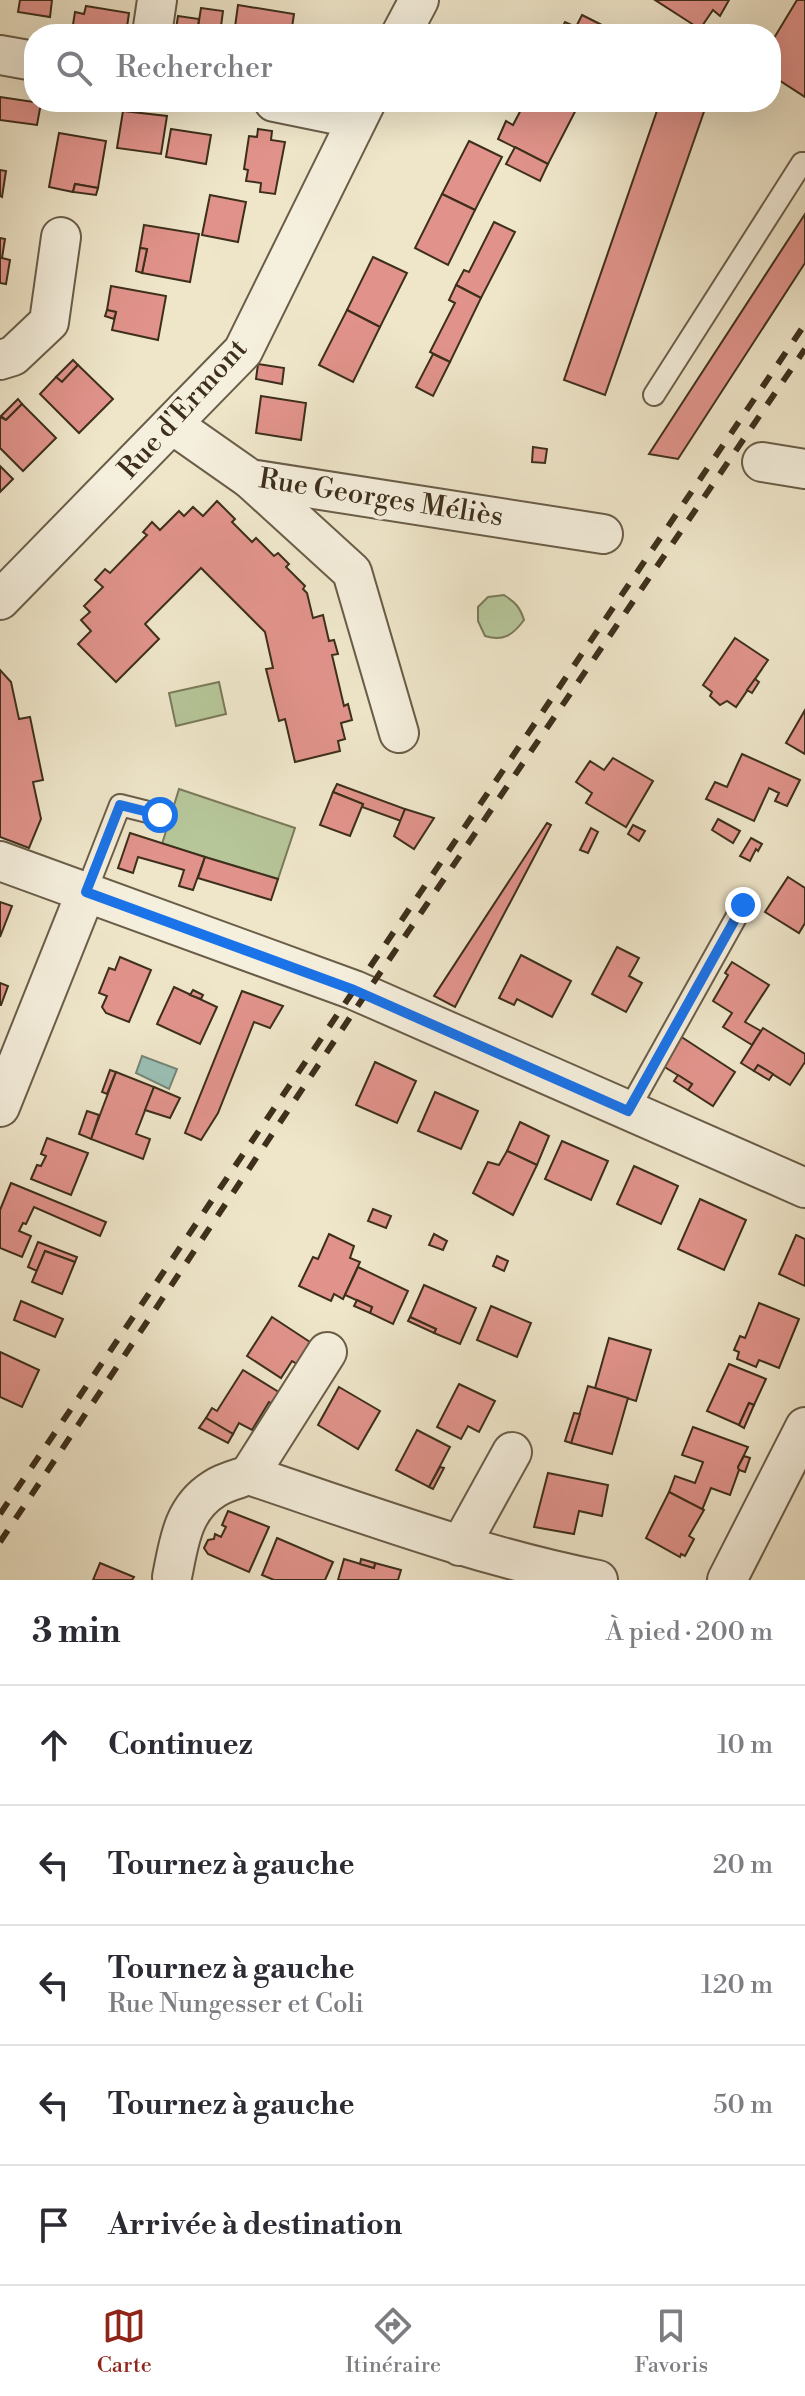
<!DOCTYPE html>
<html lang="fr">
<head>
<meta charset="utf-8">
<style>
  :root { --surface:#fff; --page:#f7f7f7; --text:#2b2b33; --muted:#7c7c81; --line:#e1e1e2; --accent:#8f2418 }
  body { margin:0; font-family:"Libre Bodoni",serif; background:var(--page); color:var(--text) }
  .stop { position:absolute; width:24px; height:24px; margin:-18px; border:6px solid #1a73e8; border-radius:50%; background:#fff }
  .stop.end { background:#1a73e8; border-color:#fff; box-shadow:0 2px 8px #0008 }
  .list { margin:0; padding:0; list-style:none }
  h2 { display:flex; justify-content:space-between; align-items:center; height:104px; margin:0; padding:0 32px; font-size:34px }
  h2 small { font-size:26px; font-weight:400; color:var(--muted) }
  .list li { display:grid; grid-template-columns:52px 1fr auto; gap:24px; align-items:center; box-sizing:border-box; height:120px; padding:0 32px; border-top:2px solid var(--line) }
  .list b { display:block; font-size:30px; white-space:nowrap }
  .list p { margin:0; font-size:26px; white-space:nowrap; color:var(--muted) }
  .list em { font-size:26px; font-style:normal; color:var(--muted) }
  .icon { flex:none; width:44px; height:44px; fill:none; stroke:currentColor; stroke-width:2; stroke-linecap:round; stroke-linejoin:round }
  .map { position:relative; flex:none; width:805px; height:1580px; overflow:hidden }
  .search { position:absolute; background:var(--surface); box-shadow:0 8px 32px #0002; left:24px; right:24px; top:24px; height:88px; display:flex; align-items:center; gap:20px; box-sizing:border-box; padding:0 28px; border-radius:32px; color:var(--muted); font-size:30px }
  .sheet { height:704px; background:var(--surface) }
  nav { display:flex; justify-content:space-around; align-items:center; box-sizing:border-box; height:112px; border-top:2px solid var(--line); background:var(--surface); font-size:22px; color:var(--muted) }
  nav a { display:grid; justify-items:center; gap:4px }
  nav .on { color:var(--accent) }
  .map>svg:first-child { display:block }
  .green { fill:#b6c699; stroke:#7a7a5a; stroke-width:2 }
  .water { fill:#9ac0b6; stroke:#758678; stroke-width:2 }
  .building { fill:#e1938b; stroke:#3d2f1c; stroke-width:2 }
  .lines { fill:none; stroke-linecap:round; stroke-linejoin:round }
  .lane-casing { stroke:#6a5d48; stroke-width:24 }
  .street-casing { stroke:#6a5d48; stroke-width:42 }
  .lane { stroke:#f5efdd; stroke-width:20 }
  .street { stroke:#f5efdd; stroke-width:38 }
  .rail { stroke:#3d2f1c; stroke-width:6; stroke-dasharray:14 14; stroke-linecap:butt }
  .route { stroke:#1a73e8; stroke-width:10 }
  .labels { text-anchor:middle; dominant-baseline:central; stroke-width:8; stroke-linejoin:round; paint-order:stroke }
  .street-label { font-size:28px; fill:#3d2f1c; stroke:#f5efdd }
</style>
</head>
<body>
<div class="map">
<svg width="805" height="1580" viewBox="0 0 805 1580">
  <rect width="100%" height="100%" fill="#efe6ca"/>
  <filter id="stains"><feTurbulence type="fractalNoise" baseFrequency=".0025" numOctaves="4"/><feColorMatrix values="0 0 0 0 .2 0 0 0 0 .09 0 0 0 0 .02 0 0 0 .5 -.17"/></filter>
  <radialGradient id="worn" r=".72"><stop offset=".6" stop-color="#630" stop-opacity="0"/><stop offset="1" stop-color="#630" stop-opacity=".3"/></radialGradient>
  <!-- green -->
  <g class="green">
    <path d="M 504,595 C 515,602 520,607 524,620 C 513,635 503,642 485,636 L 478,621 L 478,607 L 488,597 Z"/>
    <polygon points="219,682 226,714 176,726 169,693"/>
    <polygon points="179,789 295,828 278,879 162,844"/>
  </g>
  <!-- water -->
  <polygon class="water" points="142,1056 177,1069 169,1089 136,1073"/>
  <!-- building -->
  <g class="building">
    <polygon points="20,0 52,0 50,17 18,12"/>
    <polygon points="655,0 729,0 720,16 713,10 700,29"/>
    <polygon points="797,0 805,0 805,97 771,75 771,62 776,54 771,51 771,43"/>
    <polygon points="238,5 294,14 291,34 234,34"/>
    <polygon points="86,6 129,13 126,34 88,34 72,31 75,12 84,14"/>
    <polygon points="201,8 223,11 220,34 178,34 178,29 197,33"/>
    <polygon points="582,15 614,31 613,34 559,34 565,22 576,27"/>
    <polygon points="178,16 199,19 197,33 176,29"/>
    <polygon points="0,97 41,103 37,125 0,120"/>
    <polygon points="525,102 580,102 548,164 498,139 506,121 513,125"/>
    <polygon points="660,102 694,102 706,106 605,395 564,380"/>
    <polygon points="123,111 167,116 161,154 117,148"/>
    <polygon points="171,129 211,135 206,164 166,157"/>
    <polygon points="258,129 272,131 271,140 285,142 275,194 260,192 261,183 246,181 248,170 244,169 249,136 257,137"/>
    <polygon points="59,133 106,141 98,188 75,184 73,192 49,187"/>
    <polygon points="469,141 502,157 475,210 442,194"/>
    <polygon points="515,147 548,164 540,181 506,164"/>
    <polygon points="0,170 6,171 2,197 0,196"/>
    <polygon points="75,184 98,188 96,195 73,192"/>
    <polygon points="442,194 475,210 448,265 415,248"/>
    <polygon points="210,195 246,202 238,242 202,235"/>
    <polygon points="805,214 805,263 678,459 649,454"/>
    <polygon points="494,222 515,232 481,298 456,285 464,270 469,272"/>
    <polygon points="144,225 199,234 190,282 142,273 147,249 140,248"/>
    <polygon points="0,238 5,239 2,258 10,260 6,284 0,283"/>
    <polygon points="140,248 147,249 142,273 136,271"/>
    <polygon points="373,257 407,273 380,327 347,310"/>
    <polygon points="456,285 481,298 450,362 430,352 455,303 449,300"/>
    <polygon points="111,286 166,296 158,340 112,330 116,312 107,310"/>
    <polygon points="107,310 116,312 114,319 105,316"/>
    <polygon points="347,310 380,327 353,382 319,365"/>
    <polygon points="433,354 450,362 433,396 416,387"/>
    <polygon points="73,360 78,365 62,382 56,377"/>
    <polygon points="258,364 284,368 282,384 256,379"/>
    <polygon points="78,365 113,399 79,433 40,394 56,377 62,382"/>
    <polygon points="261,396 306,403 301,440 256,433"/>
    <polygon points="18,399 22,404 6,420 1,416"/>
    <polygon points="22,404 56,438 23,471 0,448 0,417 6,420"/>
    <polygon points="533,447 547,449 545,463 532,462"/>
    <polygon points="0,466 13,479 0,492"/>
    <polygon points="217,501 235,519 232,522 252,542 256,538 274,556 278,553 289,564 286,567 305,586 303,589 307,593 313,618 323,615 329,641 334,640 338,654 332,655 344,706 348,704 352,720 341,723 345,739 338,741 340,751 295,762 285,719 279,721 266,669 273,668 265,632 201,568 145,624 159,639 116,682 78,644 91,631 81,620 90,612 84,606 103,587 95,580 105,569 110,573 147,535 143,532 152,522 160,530 179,511 184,516 193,507 203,516"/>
    <polygon points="735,638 768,660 736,707 727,701 720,705 710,696 712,692 703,685"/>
    <polygon points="0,670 11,682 19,719 30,717 43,780 33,782 41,819 29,848 0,837"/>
    <polygon points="755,679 759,682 752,693 747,690"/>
    <polygon points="805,710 805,754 786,743"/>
    <polygon points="742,754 800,780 787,806 775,801 779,793 769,788 754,821 706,799 715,782 727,787"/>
    <polygon points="613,758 653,781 626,827 586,803 592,793 576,782 590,761 604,770"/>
    <polygon points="337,784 405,809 401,821 362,807 363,804 333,792"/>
    <polygon points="333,792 363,804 350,836 320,825"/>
    <polygon points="405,809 434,818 414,849 394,836"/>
    <polygon points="718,819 740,831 733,843 712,830"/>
    <polygon points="547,823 551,825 455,1007 434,996"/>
    <polygon points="633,825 645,831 639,841 628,834"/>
    <polygon points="591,828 598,832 588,853 580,850"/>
    <polygon points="130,833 205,857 193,890 179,886 184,870 138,857 133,873 118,868"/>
    <polygon points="751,838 762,844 758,851 756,849 750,861 740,856"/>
    <polygon points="205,857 278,879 271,900 198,878"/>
    <polygon points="788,877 805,888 805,923 799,933 765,912"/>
    <polygon points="0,902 12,906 0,937"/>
    <polygon points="617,947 639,958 629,976 642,983 626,1012 592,994"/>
    <polygon points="521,955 571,981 552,1017 517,999 514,1005 499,998"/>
    <polygon points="120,957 151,970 129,1022 106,1013 102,1007 107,996 99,993 109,968 115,970"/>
    <polygon points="732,962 769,985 745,1022 761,1031 752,1045 723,1027 732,1013 713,1001 728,975 725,973"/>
    <polygon points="0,983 8,986 1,1005 0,1005"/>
    <polygon points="174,987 217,1007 200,1044 157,1024"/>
    <polygon points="193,990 203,995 201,999 190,995"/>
    <polygon points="242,991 283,1006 270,1028 254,1022 218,1113 201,1140 185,1133"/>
    <polygon points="763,1028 805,1054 805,1062 790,1085 758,1065 754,1071 741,1063"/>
    <polygon points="680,1036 735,1072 713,1106 688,1090 692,1084 663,1066"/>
    <polygon points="375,1062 416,1081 397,1123 356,1105"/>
    <polygon points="758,1065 773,1074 769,1080 754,1071"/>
    <polygon points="110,1070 116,1072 107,1094 102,1092"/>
    <polygon points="116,1072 154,1087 136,1134 150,1139 143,1159 91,1139"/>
    <polygon points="678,1075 692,1084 688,1090 674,1081"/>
    <polygon points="154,1087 180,1098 170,1118 145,1110"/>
    <polygon points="435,1092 478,1111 461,1149 418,1131"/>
    <polygon points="87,1111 99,1115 91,1139 79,1134"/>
    <polygon points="520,1122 549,1136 537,1165 507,1151"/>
    <polygon points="47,1138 88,1153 71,1195 31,1179 37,1165 41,1166 46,1156 41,1154"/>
    <polygon points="562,1141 608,1161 591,1200 545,1179"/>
    <polygon points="507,1151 537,1165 513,1215 473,1193 488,1162 499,1165"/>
    <polygon points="634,1166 678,1186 661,1224 617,1204"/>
    <polygon points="11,1183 106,1222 100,1236 34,1207 26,1224 23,1223 19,1231 31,1236 22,1257 0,1248 0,1210"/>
    <polygon points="700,1199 746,1220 724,1270 678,1249"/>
    <polygon points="373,1209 391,1216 386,1228 368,1221"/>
    <polygon points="329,1234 354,1246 350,1258 360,1262 343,1299 334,1294 331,1301 299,1286 313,1257 318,1259"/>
    <polygon points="434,1234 447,1241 443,1250 429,1245"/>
    <polygon points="796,1235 805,1239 805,1286 779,1274"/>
    <polygon points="38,1242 77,1257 75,1262 45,1251 37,1271 28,1267"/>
    <polygon points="45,1251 75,1262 62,1294 32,1282"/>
    <polygon points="497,1256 508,1261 504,1271 493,1266"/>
    <polygon points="358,1267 408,1291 393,1324 370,1313 372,1307 345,1295"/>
    <polygon points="424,1285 476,1308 460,1344 434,1333 436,1329 410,1317"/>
    <polygon points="357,1300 372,1307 370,1313 354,1306"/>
    <polygon points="21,1301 63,1319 55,1337 14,1320"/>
    <polygon points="759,1303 799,1319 779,1368 759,1360 756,1367 737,1359 739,1352 734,1350 740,1336 745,1338"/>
    <polygon points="491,1306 531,1323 517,1357 477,1340"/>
    <polygon points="272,1317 310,1342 297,1364 292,1361 281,1378 247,1356"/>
    <polygon points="410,1317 436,1329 434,1333 408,1321"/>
    <polygon points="609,1338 651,1350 636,1401 595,1388"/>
    <polygon points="0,1352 39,1370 22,1407 0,1397"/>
    <polygon points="729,1364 766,1379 754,1405 749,1403 739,1425 707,1411"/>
    <polygon points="243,1370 282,1394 275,1405 269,1402 252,1430 239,1423 233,1434 206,1418 212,1408 217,1411"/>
    <polygon points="459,1384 495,1401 479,1432 468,1426 461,1439 437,1427"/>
    <polygon points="588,1386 628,1398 612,1454 571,1443"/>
    <polygon points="339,1387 380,1411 358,1449 318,1425"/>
    <polygon points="749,1403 754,1405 744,1428 739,1425"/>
    <polygon points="574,1413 580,1414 571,1443 565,1441"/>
    <polygon points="206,1418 233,1434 228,1443 199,1428"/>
    <polygon points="693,1427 748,1447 738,1467 739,1470 730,1495 711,1488 702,1510 669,1492 675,1476 695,1483 703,1462 682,1455"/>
    <polygon points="417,1430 450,1447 429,1487 396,1470"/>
    <polygon points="744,1456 750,1458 745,1472 739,1470 738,1467"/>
    <polygon points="440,1467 444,1468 433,1489 429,1487"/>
    <polygon points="548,1473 608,1485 602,1516 579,1511 574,1534 534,1527"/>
    <polygon points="669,1492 704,1510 689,1536 694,1539 685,1556 681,1554 680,1557 646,1538"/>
    <polygon points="228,1511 269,1527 249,1572 208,1554 204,1548 208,1540 214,1539 215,1534 221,1537 226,1527 222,1525"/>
    <polygon points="277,1538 333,1562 325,1580 274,1580 262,1575"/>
    <polygon points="344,1559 374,1568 375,1563 401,1570 398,1580 338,1580"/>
    <polygon points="361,1559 375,1563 374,1568 360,1564"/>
    <polygon points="100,1563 134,1577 132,1580 93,1580"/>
  </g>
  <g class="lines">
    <defs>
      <g id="lane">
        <polyline points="654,395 802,163 805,163"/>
        <polyline points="86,892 120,805 160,815"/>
        <polyline points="628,1111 743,905"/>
      </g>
      <g id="street">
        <polyline points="152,34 157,0"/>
        <polyline points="401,34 419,0"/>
        <polyline points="0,55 34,61"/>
        <polyline points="274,102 357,119"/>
        <polyline points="0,360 13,356 49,322 61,237"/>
        <polyline points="173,425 250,479 603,534"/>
        <polyline points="762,462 805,469"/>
        <polyline points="250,479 352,572 399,733"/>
        <polyline points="0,600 243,351 366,102"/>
        <polyline points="0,861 354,990 805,1188"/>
        <polyline points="0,1107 86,892"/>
        <polyline points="249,1475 327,1352"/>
        <polyline points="460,1546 512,1452"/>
        <path d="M 172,1577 C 179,1543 182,1509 214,1489 C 224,1482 238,1479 249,1475 C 365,1514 478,1556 598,1580"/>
        <polyline points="727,1580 805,1427"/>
      </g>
    </defs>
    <!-- lane casing -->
    <use href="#lane" class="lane-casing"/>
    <!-- street casing -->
    <use href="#street" class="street-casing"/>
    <!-- lane -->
    <use href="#lane" class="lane"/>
    <!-- street -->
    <use href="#street" class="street"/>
    <!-- rail -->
    <g class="rail">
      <polyline points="370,967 805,324"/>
      <polyline points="0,1514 354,990"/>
      <polyline points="0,1542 365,995 805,349"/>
    </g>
  </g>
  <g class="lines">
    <!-- route -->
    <polyline class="route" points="160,815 120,805 86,892 354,990 628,1111 743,905"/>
  </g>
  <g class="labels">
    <!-- street labels -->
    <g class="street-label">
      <text transform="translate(183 409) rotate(-48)">Rue d'Ermont</text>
      <text transform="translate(381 498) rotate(9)">Rue Georges Méliès</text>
    </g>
  </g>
  <rect width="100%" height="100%" filter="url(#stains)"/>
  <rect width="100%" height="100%" fill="url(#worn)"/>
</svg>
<div class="stop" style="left:160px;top:815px"></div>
<div class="stop end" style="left:743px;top:905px"></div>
<div class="search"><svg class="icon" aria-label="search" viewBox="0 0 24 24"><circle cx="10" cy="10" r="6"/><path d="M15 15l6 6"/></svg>Rechercher</div>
</div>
<section class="sheet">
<h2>3 min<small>À pied · 200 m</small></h2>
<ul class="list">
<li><svg class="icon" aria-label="ahead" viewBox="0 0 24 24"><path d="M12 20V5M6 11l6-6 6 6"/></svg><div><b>Continuez</b></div><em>10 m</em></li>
<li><svg class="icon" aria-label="left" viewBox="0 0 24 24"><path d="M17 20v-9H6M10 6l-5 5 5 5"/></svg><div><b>Tournez à gauche</b></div><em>20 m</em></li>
<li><svg class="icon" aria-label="left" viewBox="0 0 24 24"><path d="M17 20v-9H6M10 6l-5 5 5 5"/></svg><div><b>Tournez à gauche</b><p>Rue Nungesser et Coli</p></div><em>120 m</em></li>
<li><svg class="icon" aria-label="left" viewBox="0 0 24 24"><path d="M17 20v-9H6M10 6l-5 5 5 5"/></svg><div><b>Tournez à gauche</b></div><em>50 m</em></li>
<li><svg class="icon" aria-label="arrive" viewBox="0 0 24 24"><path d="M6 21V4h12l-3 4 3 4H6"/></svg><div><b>Arrivée à destination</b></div></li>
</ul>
</section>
<nav>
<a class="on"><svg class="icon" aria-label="map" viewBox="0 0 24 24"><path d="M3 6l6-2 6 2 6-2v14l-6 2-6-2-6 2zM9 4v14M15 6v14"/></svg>Carte</a>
<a><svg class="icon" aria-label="directions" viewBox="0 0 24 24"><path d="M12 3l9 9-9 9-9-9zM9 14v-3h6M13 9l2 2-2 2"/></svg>Itinéraire</a>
<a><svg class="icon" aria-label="saved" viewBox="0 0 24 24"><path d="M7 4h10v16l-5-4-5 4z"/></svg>Favoris</a>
</nav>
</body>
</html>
